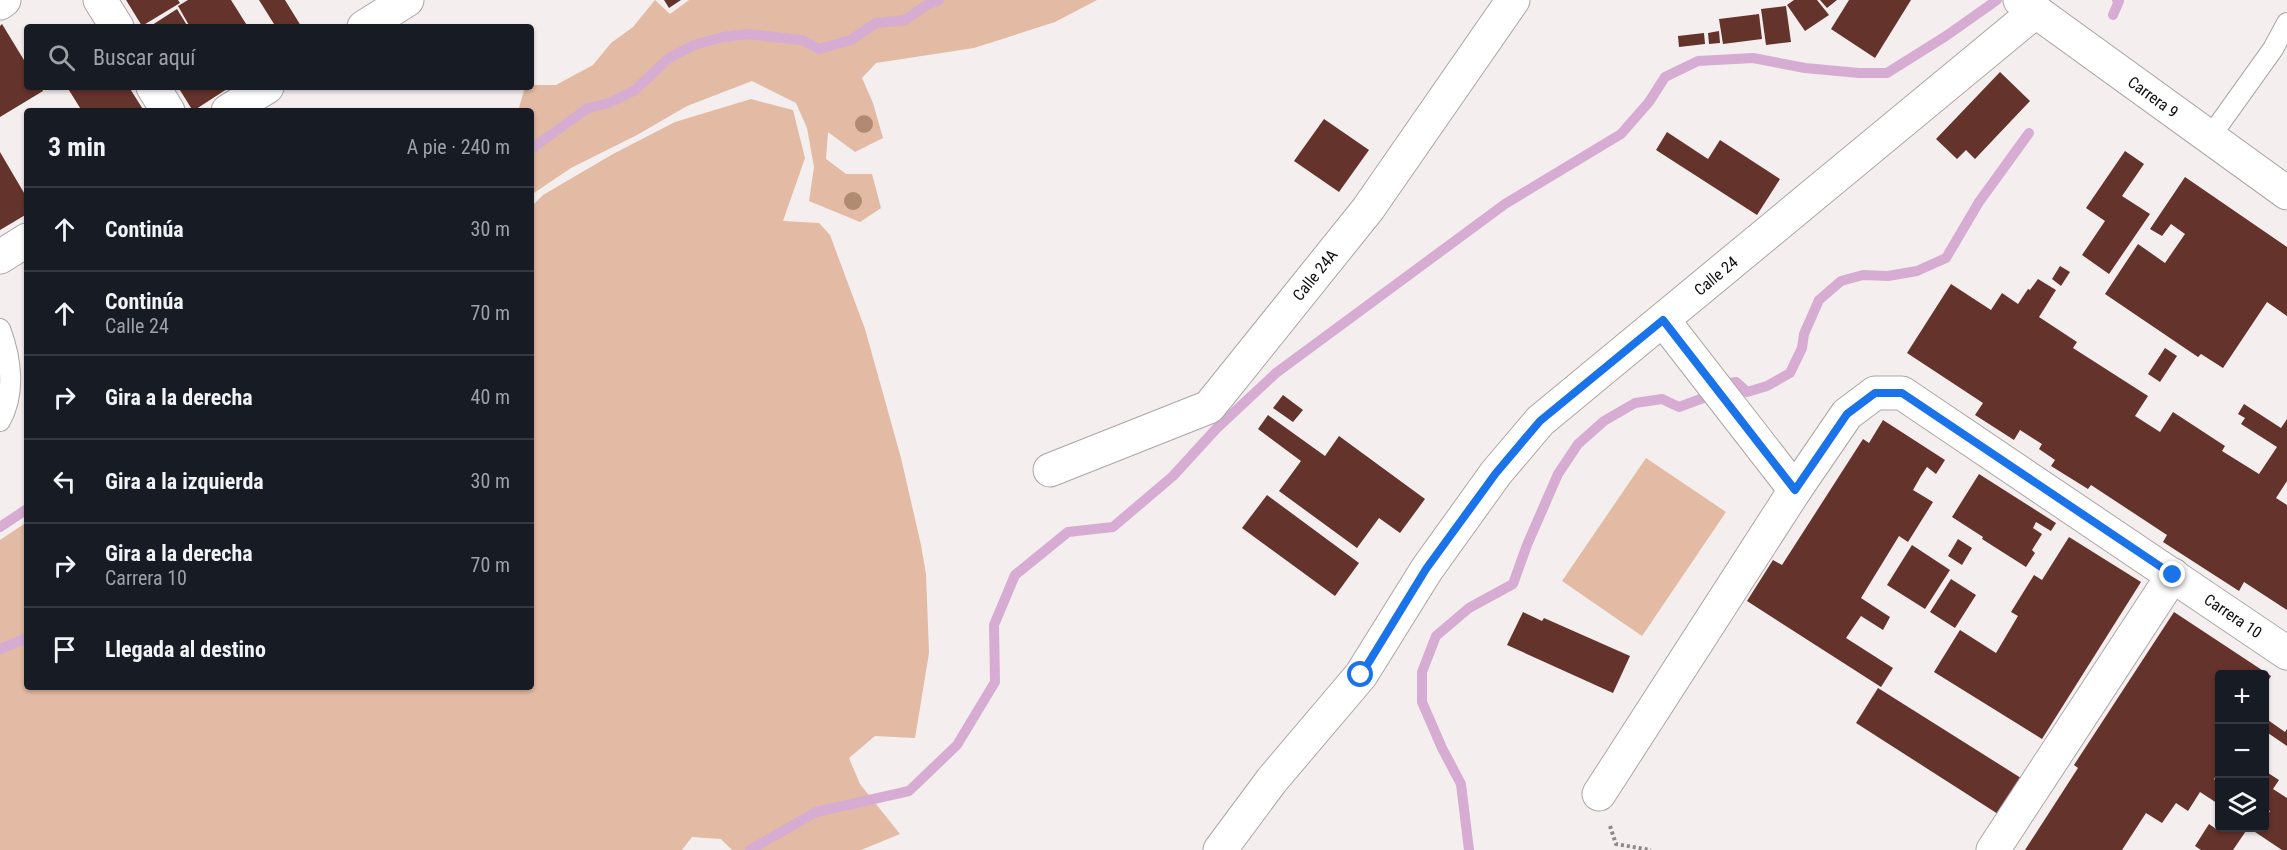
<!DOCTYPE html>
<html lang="es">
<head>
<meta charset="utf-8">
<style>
  :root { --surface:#171b24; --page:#242831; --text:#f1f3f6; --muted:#9ea1a6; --line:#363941 }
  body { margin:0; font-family:"Roboto Condensed",sans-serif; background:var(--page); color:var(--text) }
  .controls { position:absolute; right:18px; bottom:18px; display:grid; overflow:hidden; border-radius:6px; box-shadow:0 2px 4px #0004 }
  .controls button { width:54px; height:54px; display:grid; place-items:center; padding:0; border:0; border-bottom:2px solid var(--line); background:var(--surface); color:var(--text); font:30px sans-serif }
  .stop { position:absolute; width:18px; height:18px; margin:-14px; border:4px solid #1a73e8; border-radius:50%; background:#fff }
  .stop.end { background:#1a73e8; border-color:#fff; box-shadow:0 2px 6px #0008 }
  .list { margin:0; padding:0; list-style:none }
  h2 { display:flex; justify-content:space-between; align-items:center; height:78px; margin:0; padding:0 24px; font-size:26px }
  h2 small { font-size:20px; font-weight:400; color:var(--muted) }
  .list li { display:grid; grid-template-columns:39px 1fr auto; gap:18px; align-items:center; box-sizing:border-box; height:84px; padding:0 24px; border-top:2px solid var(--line) }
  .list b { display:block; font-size:22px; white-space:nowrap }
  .list p { margin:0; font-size:20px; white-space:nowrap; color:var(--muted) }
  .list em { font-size:20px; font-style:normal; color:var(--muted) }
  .icon { flex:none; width:33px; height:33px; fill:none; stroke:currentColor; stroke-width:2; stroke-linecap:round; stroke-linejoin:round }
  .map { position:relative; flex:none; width:2287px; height:850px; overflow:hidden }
  .search { position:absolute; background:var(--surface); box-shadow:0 2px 4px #0004; left:24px; top:24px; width:510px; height:66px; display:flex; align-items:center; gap:15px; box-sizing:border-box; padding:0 21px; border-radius:6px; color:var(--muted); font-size:22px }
  .panel { position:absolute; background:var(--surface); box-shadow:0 2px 4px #0004; left:24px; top:108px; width:510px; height:582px; border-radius:6px }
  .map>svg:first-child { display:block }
  .green { fill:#e3baa3 }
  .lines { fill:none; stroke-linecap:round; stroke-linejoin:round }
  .stream { stroke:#d7acd3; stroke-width:10 }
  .building { fill:#64332b }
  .service-casing { stroke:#aca5a6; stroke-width:22 }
  .minor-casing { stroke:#aca5a6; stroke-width:35 }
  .trunk-casing { stroke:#aca5a6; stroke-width:35 }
  .path { stroke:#8e8989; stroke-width:4; stroke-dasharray:3 3; stroke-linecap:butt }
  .service { stroke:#fff; stroke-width:20 }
  .minor { stroke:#fff; stroke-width:33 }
  .trunk { stroke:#fff; stroke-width:33 }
  .tree { fill:#b08a71 }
  .route { stroke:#1a73e8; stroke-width:8 }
  .labels { text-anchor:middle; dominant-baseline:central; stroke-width:6; stroke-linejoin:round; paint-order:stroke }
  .street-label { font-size:16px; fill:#0f0d0d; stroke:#fff }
</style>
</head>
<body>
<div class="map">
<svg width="2287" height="850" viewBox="0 0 2287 850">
  <rect width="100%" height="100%" fill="#f5eeee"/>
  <!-- green -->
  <g class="green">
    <polygon points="655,0 670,14 689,0 1097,0 1055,22 974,48 876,63 862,78 873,103 883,138 855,152 828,132 826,159 846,174 872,174 881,208 860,222 809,201 814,167 807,128 796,103 752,81 687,106 637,135 571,168 531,195 531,111 518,111 525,87 531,87 531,85 556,85 593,65 611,43 633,27"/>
    <polygon points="751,99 793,110 805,158 783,221 819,223 830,235 865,329 901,458 921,545 926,574 929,653 915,738 875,736 849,758 860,784 900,834 861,850 732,850 721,839 692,837 682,850 0,850 0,540 27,522 27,687 531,687 531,207 543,195 613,154 675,122"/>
    <polygon points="1646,458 1726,512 1642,636 1562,581"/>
  </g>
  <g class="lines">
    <!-- stream -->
    <g class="stream">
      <polyline points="2113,15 2119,1 2117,0"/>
      <polyline points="531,149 588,108 609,103 635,90 669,58 694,45 723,37 747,34 802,40 819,49 851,40 876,23 905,20 925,6 939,0"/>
      <polyline points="0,527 27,509"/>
      <polyline points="0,649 27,638"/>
      <polyline points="750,850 816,812 909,791 957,745 995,682 994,625 1015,575 1068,532 1113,527 1173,476 1216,429 1276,373 1505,204 1621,134 1649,102 1665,77 1698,61 1753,58 1805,68 1859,73 1887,73 1946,36 1997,0"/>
      <polyline points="1469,850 1461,784 1442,748 1422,702 1422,672 1436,636 1469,608 1513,584 1527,545 1558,474 1578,444 1604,421 1635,403 1662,399 1679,407 1706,397 1722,384 1736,382 1747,392 1767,386 1790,373 1802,348 1804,334 1819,300 1841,281 1863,275 1888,276 1917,271 1946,258 1979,202 2029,133"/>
    </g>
  </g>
  <!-- building -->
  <g class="building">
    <polygon points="126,0 178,0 180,3 142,26"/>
    <polygon points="188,0 231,0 248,27 190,27 178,6"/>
    <polygon points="259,0 285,0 301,26 270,27 274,24"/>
    <polygon points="664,0 681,0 669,8"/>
    <polygon points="1794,0 1817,0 1829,15 1805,31 1787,5"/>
    <polygon points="1820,0 1837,0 1827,8"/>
    <polygon points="1849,0 1911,0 1875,58 1831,29"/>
    <polygon points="1786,6 1791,42 1766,45 1761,9"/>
    <polygon points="177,9 188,27 149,27"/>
    <polygon points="1759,14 1762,39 1723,44 1719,19"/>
    <polygon points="2,24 27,65 27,87 41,87 43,91 0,117 0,26"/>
    <polygon points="1719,31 1720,43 1709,44 1708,33"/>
    <polygon points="1704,33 1705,44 1679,47 1678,36"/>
    <polygon points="2000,72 2030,101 1975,159 1966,150 1957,159 1936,139"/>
    <polygon points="67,87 129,87 144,111 82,111"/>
    <polygon points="178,87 226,87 227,89 193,111"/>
    <polygon points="1324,119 1369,150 1339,192 1294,161"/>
    <polygon points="1667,132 1708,159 1720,140 1780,179 1757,215 1656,150"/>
    <polygon points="2125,151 2144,164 2122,196 2150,214 2109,274 2082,255 2105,221 2086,208"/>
    <polygon points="0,152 27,198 27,214 0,230"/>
    <polygon points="2185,177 2287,247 2287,316 2267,302 2223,368 2201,354 2198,357 2105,294 2138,244 2165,263 2185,234 2171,224 2162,236 2150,229"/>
    <polygon points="2060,266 2070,272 2061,286 2052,279"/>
    <polygon points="2038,279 2056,290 2039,317 2077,342 2073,348 2148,396 2135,416 2160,432 2173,412 2225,446 2222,451 2259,474 2277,447 2241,424 2245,418 2238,414 2244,404 2281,428 2287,419 2287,481 2276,498 2287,505 2287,610 2244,582 2239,591 2163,542 2167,535 2091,485 2088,489 2051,466 2055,460 2039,449 2042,444 2020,430 2014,440 1975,415 1983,403 1907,353 1951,284 1991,310 2002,293 2018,304 2028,289 2030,290"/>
    <polygon points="2165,348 2177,356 2160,382 2148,374"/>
    <polygon points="1283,395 1303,410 1293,422 1273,408"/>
    <polygon points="1268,415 1325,456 1339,436 1425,499 1400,533 1379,518 1357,548 1279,491 1301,461 1258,429"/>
    <polygon points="1883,420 1945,460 1936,474 1927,467 1921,476 1913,490 1933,502 1908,542 1899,536 1861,598 1890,617 1883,630 1861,616 1846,638 1893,668 1881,687 1747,601 1773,560 1782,565 1863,439 1869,443"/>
    <polygon points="1979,474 2056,523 2051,531 2036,522 2033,528 2042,534 2032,550 2035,553 2026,567 1982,539 1983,537 1952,517"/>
    <polygon points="1267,495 1359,563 1335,596 1242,528"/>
    <polygon points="2069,537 2141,582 2042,739 1934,672 1960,630 1996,653 2018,616 2011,612 2034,575 2042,580"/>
    <polygon points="1958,539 1972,548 1962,565 1948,556"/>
    <polygon points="1912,545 1950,570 1925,609 1887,585"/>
    <polygon points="1951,579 1976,595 1955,628 1930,612"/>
    <polygon points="1523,612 1542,621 1544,618 1630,656 1613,693 1507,645"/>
    <polygon points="2174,612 2271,676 2265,686 2264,674 2220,674 2220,771 2214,779 2220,783 2220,805 2200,792 2188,811 2176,803 2162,823 2146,813 2122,850 2025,850 2078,768 2074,765"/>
    <polygon points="1878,688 2021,778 1998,814 1856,723"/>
    <polygon points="2265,718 2285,732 2287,729 2287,746 2265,731"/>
    <polygon points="2265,771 2279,780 2273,789 2287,798 2287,850 2282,850 2255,832 2259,828 2265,828 2265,819 2270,811 2265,808"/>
    <polygon points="2209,824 2219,831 2221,828 2248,828 2233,850 2201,850 2195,846"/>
  </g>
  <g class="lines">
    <defs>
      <g id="service">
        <polyline points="2210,137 2273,49 2287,23"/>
        <path d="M 0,329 C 11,358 16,393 0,421"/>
      </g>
      <g id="minor">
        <polyline points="100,0 117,27"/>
        <polyline points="0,3 4,0"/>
        <polyline points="364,27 407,0"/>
        <polyline points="153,87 168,111"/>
        <polyline points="228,111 267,87"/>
        <polyline points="0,257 27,240"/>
        <polyline points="1663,320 1795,490"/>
        <polyline points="1050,470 1209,407 1368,209 1513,0"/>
        <polyline points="1599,794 1795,490 1847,414 1875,393 1902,393 2287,653"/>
        <polyline points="1220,850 1272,780 1361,675 1427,569 1496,473 1540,421 2036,11"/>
        <polyline points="1993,850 2173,575"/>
      </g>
      <polyline id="trunk" points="2020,0 2287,193"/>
    </defs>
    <!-- service casing -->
    <use href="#service" class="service-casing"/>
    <!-- minor casing -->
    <use href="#minor" class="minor-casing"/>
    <!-- trunk casing -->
    <use href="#trunk" class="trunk-casing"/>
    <!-- path -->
    <polyline class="path" points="1610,826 1616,844 1651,850"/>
    <!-- service -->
    <use href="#service" class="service"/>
    <!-- minor -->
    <use href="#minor" class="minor"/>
    <!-- trunk -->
    <use href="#trunk" class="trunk"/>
  </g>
  <!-- trees -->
  <g class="tree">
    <circle cx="864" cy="124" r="9"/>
    <circle cx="853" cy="201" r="9"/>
  </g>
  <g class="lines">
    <!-- route -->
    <polyline class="route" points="1361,675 1426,569 1496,473 1540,421 1663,320 1795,490 1847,414 1875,393 1902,393 2173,575"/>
  </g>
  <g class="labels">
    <!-- street labels -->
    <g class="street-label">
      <text transform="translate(2153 97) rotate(36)">Carrera 9</text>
      <text transform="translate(1315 275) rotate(-51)">Calle 24A</text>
      <text transform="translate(1716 276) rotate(-40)">Calle 24</text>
      <text transform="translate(2233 616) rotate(34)">Carrera 10</text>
    </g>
  </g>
</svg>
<div class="controls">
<button>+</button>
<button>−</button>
<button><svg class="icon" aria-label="layers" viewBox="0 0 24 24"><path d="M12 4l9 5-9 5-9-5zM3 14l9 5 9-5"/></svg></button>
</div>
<div class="stop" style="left:1361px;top:675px"></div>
<div class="stop end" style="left:2173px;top:575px"></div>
<div class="search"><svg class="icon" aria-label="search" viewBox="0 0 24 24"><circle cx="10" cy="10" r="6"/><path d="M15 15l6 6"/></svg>Buscar aquí</div>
<section class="panel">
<h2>3 min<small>A pie · 240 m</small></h2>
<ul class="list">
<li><svg class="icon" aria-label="ahead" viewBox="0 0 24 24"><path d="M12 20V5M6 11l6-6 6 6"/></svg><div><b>Continúa</b></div><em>30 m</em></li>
<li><svg class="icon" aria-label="ahead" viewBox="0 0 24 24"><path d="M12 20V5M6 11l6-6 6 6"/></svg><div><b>Continúa</b><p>Calle 24</p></div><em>70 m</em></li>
<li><svg class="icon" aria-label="right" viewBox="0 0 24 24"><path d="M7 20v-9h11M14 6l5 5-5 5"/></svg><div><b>Gira a la derecha</b></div><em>40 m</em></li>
<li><svg class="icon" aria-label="left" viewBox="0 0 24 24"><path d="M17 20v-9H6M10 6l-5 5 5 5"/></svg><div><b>Gira a la izquierda</b></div><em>30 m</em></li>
<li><svg class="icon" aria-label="right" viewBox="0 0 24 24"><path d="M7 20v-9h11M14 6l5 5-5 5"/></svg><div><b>Gira a la derecha</b><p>Carrera 10</p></div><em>70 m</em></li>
<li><svg class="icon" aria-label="arrive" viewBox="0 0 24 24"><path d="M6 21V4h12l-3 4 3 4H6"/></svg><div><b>Llegada al destino</b></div></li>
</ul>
</section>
</div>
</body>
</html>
